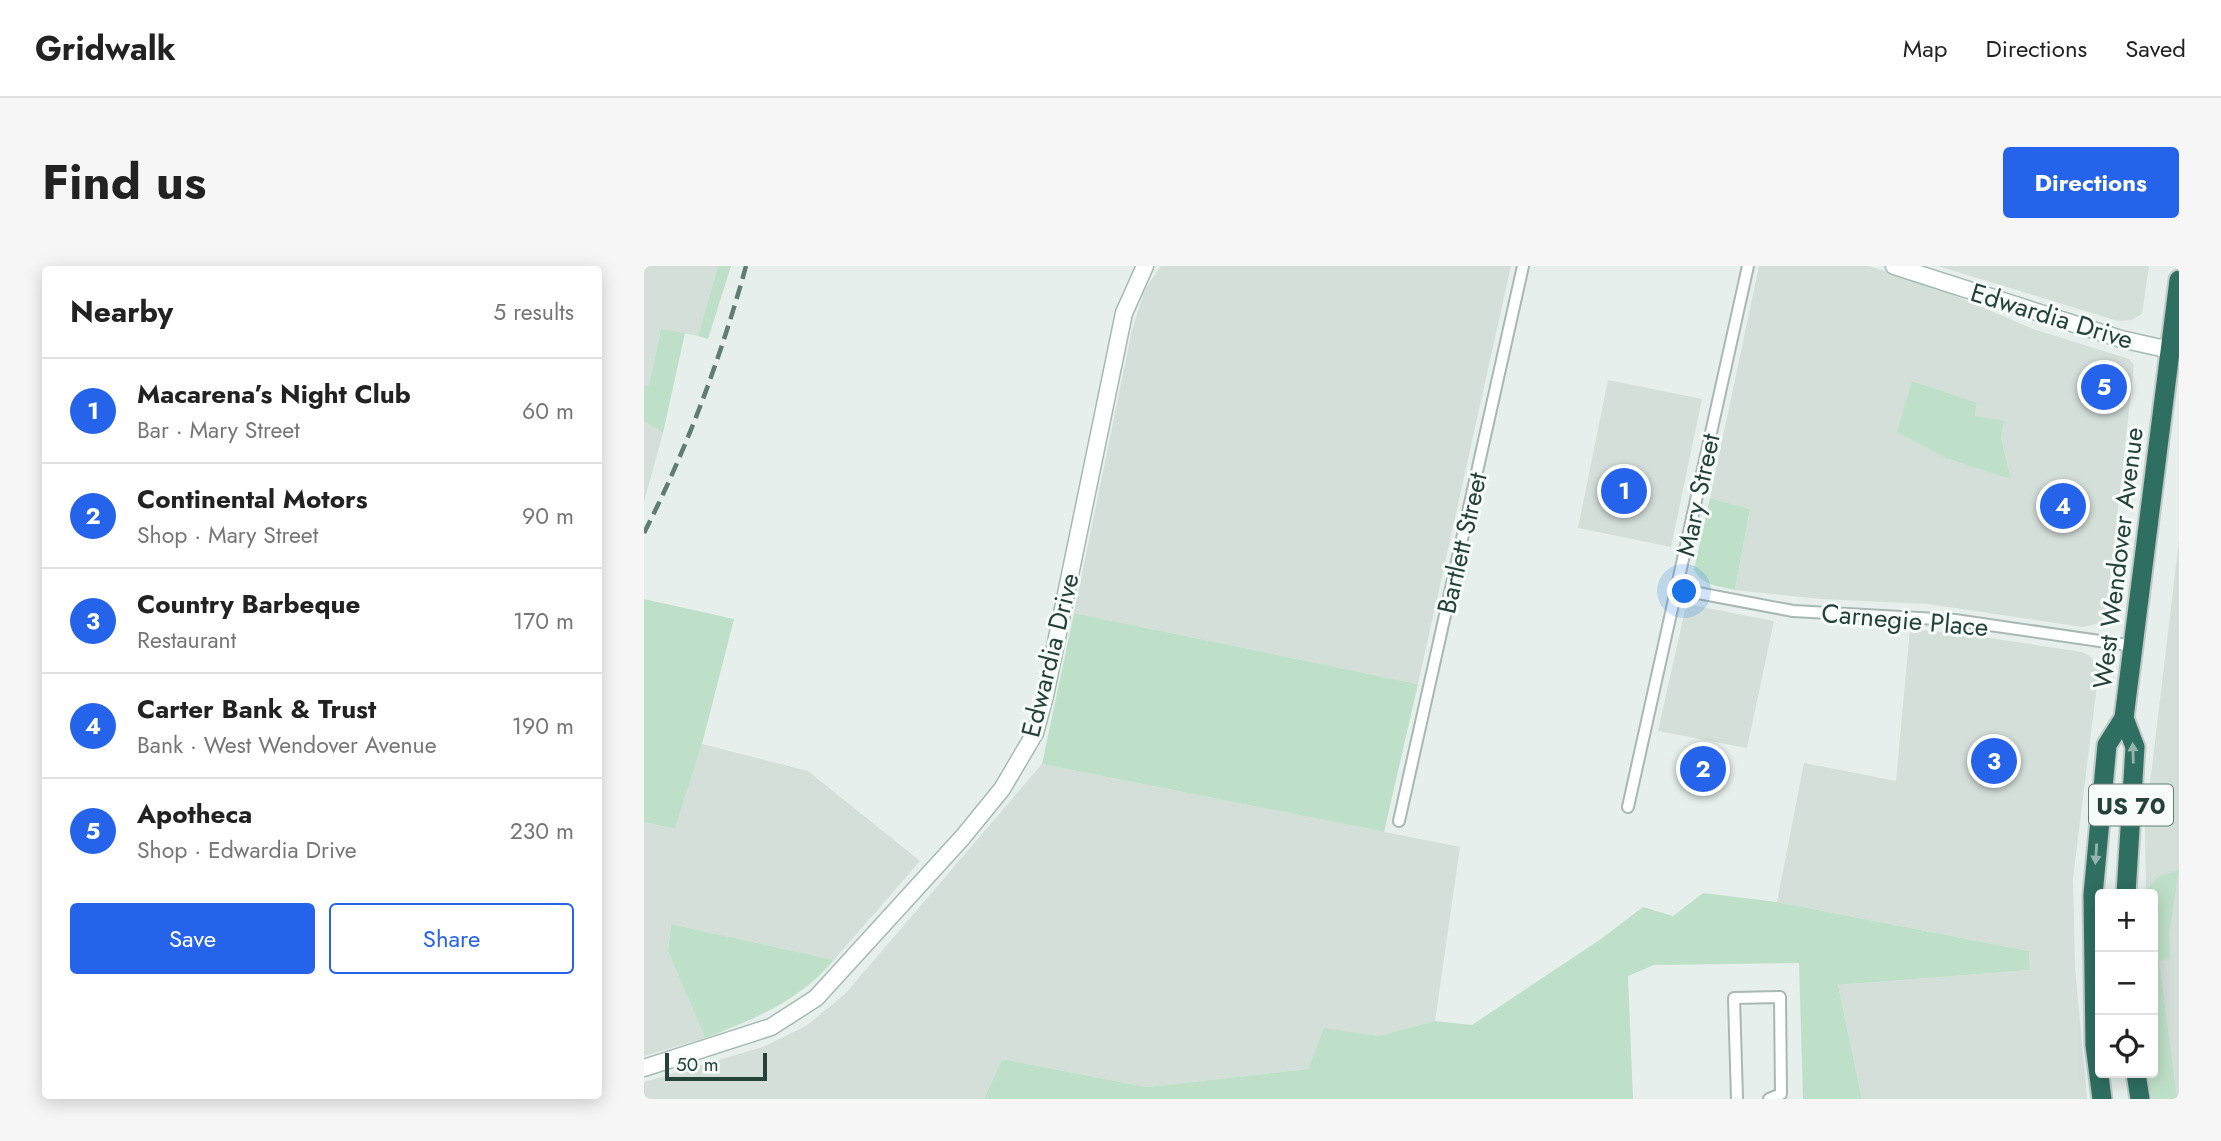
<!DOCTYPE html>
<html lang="en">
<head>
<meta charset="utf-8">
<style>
  :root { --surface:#fff; --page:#f6f6f6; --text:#222; --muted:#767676; --line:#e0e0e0; --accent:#2563eb }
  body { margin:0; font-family:Jost,sans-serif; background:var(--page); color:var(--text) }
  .controls { position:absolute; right:21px; bottom:21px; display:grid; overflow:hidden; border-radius:7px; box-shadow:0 4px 18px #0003 }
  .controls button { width:63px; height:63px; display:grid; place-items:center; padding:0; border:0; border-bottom:2px solid var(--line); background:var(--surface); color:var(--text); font:35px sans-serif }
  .scale { position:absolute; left:21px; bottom:18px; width:102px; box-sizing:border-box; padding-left:7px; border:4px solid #24423a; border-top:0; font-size:19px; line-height:24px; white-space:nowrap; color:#24423a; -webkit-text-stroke:5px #f7fbf9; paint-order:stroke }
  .you { position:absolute; left:1041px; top:326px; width:24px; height:24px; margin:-18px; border:5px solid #fff; border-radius:50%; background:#1a73e8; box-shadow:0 0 0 10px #1a73e833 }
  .badge { display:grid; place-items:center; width:46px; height:46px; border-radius:50%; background:var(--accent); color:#fff; font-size:23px; font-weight:700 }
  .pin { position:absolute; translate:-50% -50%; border:4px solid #fff; box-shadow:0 2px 7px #0006 }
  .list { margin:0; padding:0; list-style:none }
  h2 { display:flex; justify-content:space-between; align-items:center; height:91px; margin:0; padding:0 28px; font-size:30px }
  h2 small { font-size:23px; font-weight:400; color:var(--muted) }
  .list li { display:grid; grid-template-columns:46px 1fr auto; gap:21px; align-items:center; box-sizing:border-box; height:105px; padding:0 28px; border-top:2px solid var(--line) }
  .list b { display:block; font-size:26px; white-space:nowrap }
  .list p { margin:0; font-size:23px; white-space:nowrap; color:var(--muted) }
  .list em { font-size:23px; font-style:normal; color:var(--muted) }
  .actions { display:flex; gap:14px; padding:21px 28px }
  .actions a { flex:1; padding:16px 0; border:2px solid var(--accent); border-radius:7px; text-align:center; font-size:24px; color:var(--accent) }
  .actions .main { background:var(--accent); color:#fff }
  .icon { flex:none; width:38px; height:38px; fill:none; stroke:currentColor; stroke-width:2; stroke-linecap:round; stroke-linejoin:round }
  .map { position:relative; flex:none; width:1535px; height:833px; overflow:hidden; border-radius:7px }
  header { display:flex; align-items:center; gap:42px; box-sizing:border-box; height:98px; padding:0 35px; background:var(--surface); border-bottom:2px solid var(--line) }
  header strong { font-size:33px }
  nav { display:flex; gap:38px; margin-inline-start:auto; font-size:24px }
  .intro { display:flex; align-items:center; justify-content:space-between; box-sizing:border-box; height:168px; padding:0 42px }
  h1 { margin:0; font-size:49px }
  .button { padding:18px 32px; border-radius:7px; background:var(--accent); color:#fff; font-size:24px; font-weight:700 }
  main { display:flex; gap:42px; padding:0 42px }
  aside { flex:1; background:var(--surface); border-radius:7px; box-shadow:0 4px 18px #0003 }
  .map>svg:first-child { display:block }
  .built { fill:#d4dfda; fill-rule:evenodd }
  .green { fill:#bfe0c8 }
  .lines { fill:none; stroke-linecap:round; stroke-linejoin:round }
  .street-casing { stroke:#a8b8b2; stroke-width:14 }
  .secondary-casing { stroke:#a4bbb3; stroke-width:19 }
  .highway-casing { stroke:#c2cac8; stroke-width:23 }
  .street { stroke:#fff; stroke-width:10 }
  .secondary { stroke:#fff; stroke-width:16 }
  .highway { stroke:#2f6f62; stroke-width:19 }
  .rail { stroke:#5f7d75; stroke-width:4.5; stroke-dasharray:14 7; stroke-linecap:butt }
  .oneway { fill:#93b5ae }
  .labels { text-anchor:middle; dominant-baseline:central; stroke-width:6; stroke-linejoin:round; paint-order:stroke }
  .shield { fill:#f7fbf9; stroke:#637a73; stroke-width:2 }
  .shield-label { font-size:24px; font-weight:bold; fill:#24423a }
  .street-label { font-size:26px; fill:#24423a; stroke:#f7fbf9 }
</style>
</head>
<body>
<header>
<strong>Gridwalk</strong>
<nav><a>Map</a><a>Directions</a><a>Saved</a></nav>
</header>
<div class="intro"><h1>Find us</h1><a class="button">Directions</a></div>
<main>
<aside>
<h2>Nearby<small>5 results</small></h2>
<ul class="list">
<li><span class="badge">1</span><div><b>Macarena’s Night Club</b><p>Bar · Mary Street</p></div><em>60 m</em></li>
<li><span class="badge">2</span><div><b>Continental Motors</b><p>Shop · Mary Street</p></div><em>90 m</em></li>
<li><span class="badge">3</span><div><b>Country Barbeque</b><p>Restaurant</p></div><em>170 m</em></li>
<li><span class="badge">4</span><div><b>Carter Bank &amp; Trust</b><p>Bank · West Wendover Avenue</p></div><em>190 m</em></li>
<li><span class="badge">5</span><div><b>Apotheca</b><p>Shop · Edwardia Drive</p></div><em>230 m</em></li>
</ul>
<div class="actions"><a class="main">Save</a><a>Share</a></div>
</aside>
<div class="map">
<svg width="1535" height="833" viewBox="0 0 1535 833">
  <rect width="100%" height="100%" fill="#e6efeb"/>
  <!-- built -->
  <g class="built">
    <polygon points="0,0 74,0 54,70 17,63 5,121 0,120"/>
    <polygon points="517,0 867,0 774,418 430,347 488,64 501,23"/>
    <path d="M 1115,0 L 1225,0 L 1291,21 L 1389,63 L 1485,93 L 1490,99 L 1462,350 L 1455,357 L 1439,361 L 1284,338 L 1177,333 L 1091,324 L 1106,243 L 1066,232 ZM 1268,115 L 1333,138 L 1331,149 L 1357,171 L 1367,213 Z"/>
    <polygon points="1294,0 1505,0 1498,48 1488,54 1474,55"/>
    <polygon points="964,114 1058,133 1027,281 934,262"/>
    <polygon points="0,155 19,167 0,236"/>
    <polygon points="1535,274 1535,833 1514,833 1509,790 1509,628 1502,628 1501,560"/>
    <polygon points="1048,339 1130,355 1103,482 1014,465 1041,344"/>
    <polygon points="1266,363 1326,369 1438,386 1446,390 1455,403 1429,612 1431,701 1443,833 1218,833 1194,719 1386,704 1385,685 1133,636 1160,497 1252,515"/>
    <polygon points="58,478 164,505 276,595 190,694 27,658 24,685 61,772 0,790 0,556 31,563"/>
    <polygon points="398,498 816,581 791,755 734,770 680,763 664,803 503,821 358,793 340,833 0,833 0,816 119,781 162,760 201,728"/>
  </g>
  <!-- green -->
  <g class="green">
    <polygon points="74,0 87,0 64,73 54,70"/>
    <polygon points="17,63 41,67 19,167 0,155 0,120 5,120"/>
    <polygon points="1268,115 1333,137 1331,150 1360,155 1357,171 1367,213 1302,192 1253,166"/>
    <path d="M 1066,232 L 1106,243 L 1091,324 C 1075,320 1059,320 1050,304 Z"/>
    <polygon points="0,333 90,353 58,478 31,563 0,556"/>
    <polygon points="430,347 774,418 740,566 398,498"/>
    <polygon points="1535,604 1525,667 1526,693 1515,695 1533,833 1508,833 1503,807 1509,807 1509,628 1499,628 1515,610"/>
    <polygon points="1059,627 1133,636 1385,685 1386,704 1194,719 1218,833 1159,833 1155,697 1010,699 984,710 989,833 340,833 358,793 503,821 664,803 680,762 734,770 791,755 828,759 957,673 999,641 1029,650"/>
    <path d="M 27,658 L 190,694 C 155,735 111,753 61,772 L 24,685 Z"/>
  </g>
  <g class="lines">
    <defs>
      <g id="street">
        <polyline points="1033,323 1149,345 1311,354 1490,380"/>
        <polyline points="984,541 1104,0"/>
        <polyline points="755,555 879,0"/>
        <polyline points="1093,833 1090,732 1136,731 1137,828 1125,833"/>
      </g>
      <g id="secondary">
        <polyline points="1250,0 1477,73 1526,84"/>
        <polyline points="0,802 127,761 172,732 318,572 358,523 391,467 401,430 480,47 501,0"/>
      </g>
      <g id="highway">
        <polyline points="1480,452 1491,481 1482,628"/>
        <polyline points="1492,807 1496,833"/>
        <polyline points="1458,833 1451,779 1449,629 1463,479 1480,452 1535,14"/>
      </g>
    </defs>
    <!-- street casing -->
    <use href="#street" class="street-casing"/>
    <!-- secondary casing -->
    <use href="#secondary" class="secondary-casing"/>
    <!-- highway casing -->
    <use href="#highway" class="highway-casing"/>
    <!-- street -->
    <use href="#street" class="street"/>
    <!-- secondary -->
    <use href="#secondary" class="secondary"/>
    <!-- highway -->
    <use href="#highway" class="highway"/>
    <!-- rail -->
    <path class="rail" d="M 0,267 C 43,183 77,91 102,0"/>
  </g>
  <!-- one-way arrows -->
  <defs><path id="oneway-solid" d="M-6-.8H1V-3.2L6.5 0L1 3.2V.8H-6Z" transform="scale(1.75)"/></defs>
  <g class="oneway">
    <use href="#oneway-solid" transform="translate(1489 487) rotate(-92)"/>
    <use href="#oneway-solid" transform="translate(1452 588) rotate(94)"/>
  </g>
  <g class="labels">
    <!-- shield labels -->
    <rect class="shield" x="1445" y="518.5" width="84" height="41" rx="5"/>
    <g class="shield-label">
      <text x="1487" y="539">US 70</text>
    </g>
    <!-- street labels -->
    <g class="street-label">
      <text transform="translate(1408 50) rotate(17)">Edwardia Drive</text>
      <text transform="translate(1054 229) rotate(-78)">Mary Street</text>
      <text transform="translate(818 277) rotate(-77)">Bartlett Street</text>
      <text transform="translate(1474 292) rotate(-83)">West Wendover Avenue</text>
      <text transform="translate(1261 354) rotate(5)">Carnegie Place</text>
      <text transform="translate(406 389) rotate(-76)">Edwardia Drive</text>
    </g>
  </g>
</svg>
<div class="controls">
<button>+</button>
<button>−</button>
<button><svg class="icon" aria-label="locate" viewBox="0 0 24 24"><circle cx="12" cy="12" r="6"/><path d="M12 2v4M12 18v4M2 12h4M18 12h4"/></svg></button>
</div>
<div class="scale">50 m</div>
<div class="you"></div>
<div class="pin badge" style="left:980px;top:225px">1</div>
<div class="pin badge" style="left:1059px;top:503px">2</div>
<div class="pin badge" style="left:1350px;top:495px">3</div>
<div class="pin badge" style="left:1419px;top:240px">4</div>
<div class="pin badge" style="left:1460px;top:121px">5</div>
</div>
</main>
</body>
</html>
